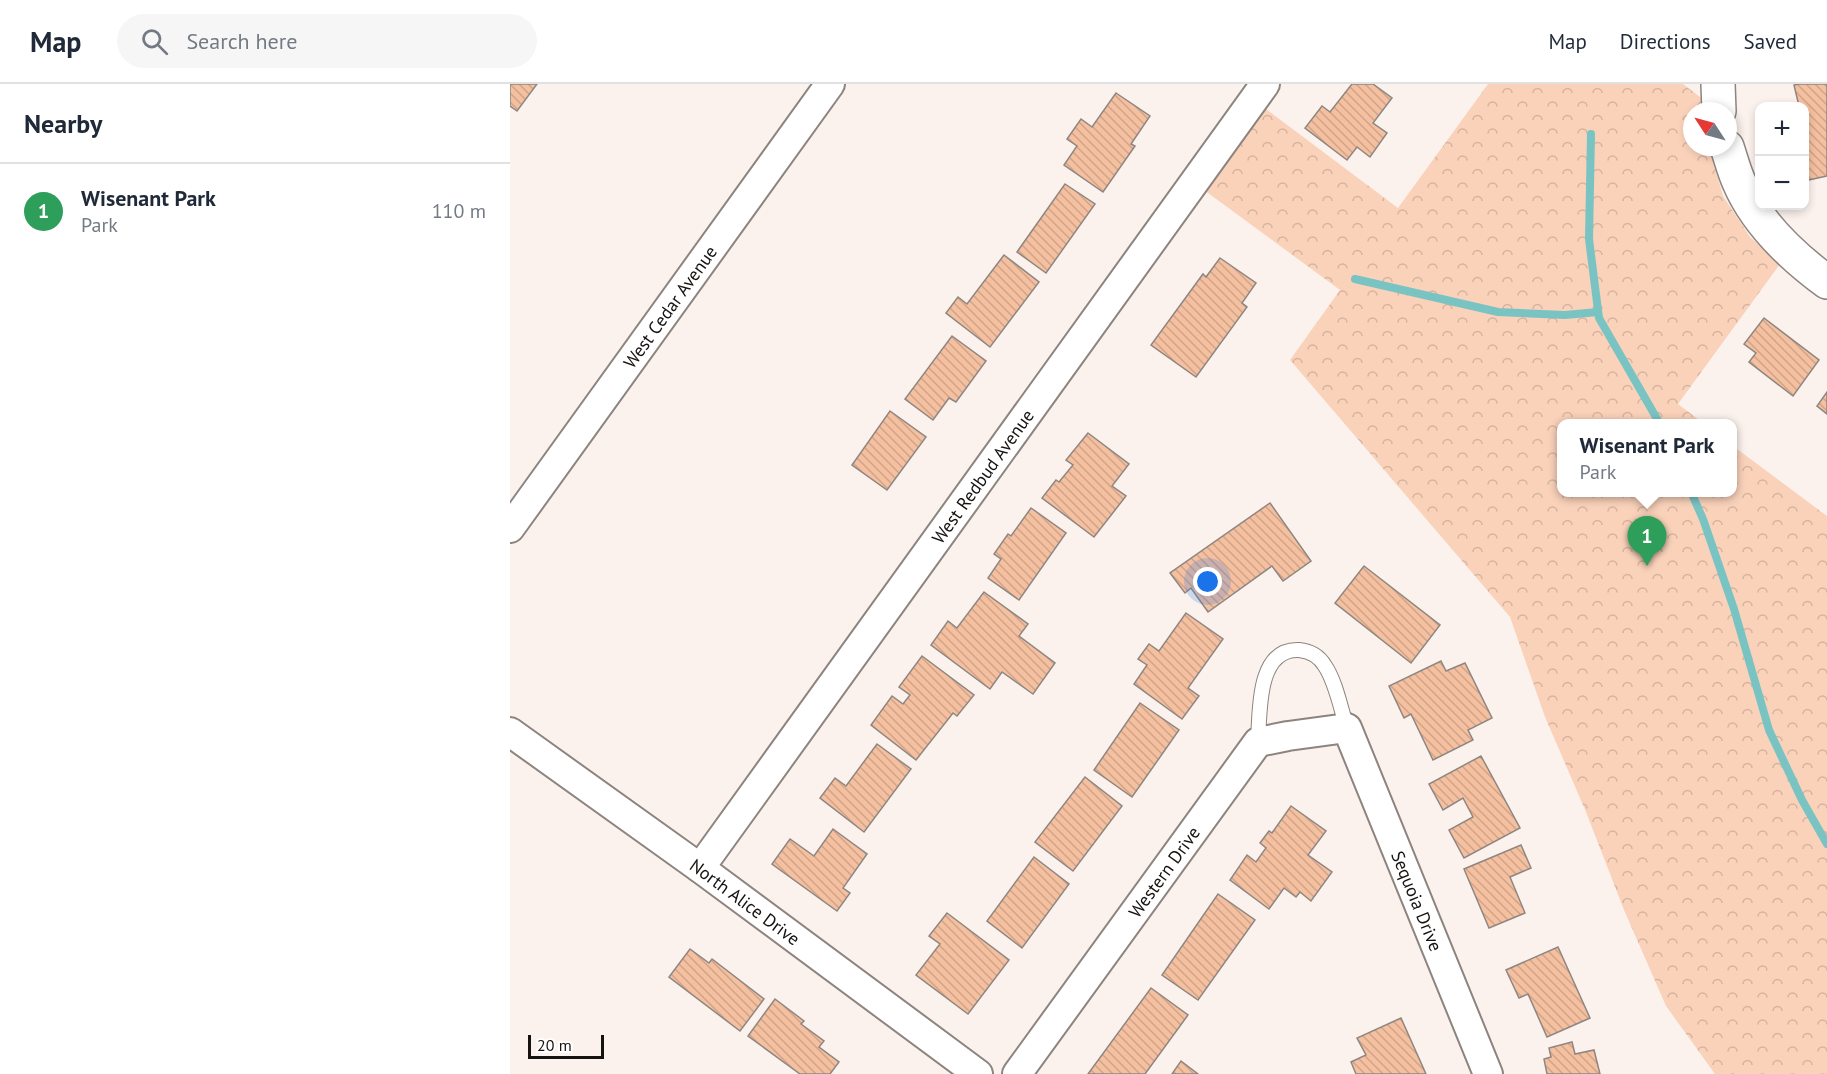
<!DOCTYPE html>
<html lang="en">
<head>
<meta charset="utf-8">
<style>
  :root { --surface:#fff; --page:#f6f6f7; --text:#1f2937; --muted:#747a83; --line:#e0e1e3; --accent:#2e7777 }
  body { margin:0; font-family:"PT Sans",sans-serif; background:var(--page); color:var(--text) }
  .controls { position:absolute; right:18px; top:18px; display:grid; overflow:hidden; border-radius:12px; box-shadow:0 3px 9px #0003 }
  .controls button { width:54px; height:54px; display:grid; place-items:center; padding:0; border:0; border-bottom:2px solid var(--line); background:var(--surface); color:var(--text); font:30px sans-serif }
  .compass { position:absolute; left:1173px; top:18px; width:54px; height:54px; border-radius:50%; background:var(--surface); box-shadow:0 3px 9px #0003; rotate:306deg }
  .scale { position:absolute; left:18px; bottom:15px; width:76px; box-sizing:border-box; padding-left:6px; border:3px solid #151210; border-top:0; font-size:16px; line-height:21px; white-space:nowrap; color:#151210; -webkit-text-stroke:4px #fff; paint-order:stroke }
  .you { position:absolute; left:698px; top:498px; width:21px; height:21px; margin:-15px; border:4px solid #fff; border-radius:50%; background:#1a73e8; box-shadow:0 0 0 9px #1a73e833 }
  .badge { display:grid; place-items:center; width:39px; height:39px; border-radius:50%; background:var(--accent); color:#fff; font-size:20px; font-weight:700 }
  .pin { position:absolute; translate:-50% -50px; filter:drop-shadow(0 2px 3px #0008) }
  .pin::after { content:''; position:absolute; top:32px; width:21px; height:18px; background:inherit; clip-path:polygon(0 0,100% 0,50% 100%) }
  .popup { position:absolute; left:1047px; top:335px; width:180px; height:78px; box-sizing:border-box; display:grid; place-content:center; border-radius:12px; background:var(--surface); filter:drop-shadow(0 2px 4px #0005); font-size:20px; white-space:nowrap; color:var(--muted) }
  .popup b { font-size:22px; color:var(--text) }
  .popup::after { content:''; position:absolute; left:50%; top:100%; margin-left:-12px; border:12px solid transparent; border-top-color:var(--surface) }
  .list { margin:0; padding:0; list-style:none }
  h2 { display:flex; justify-content:space-between; align-items:center; height:78px; margin:0; padding:0 24px; font-size:26px }
  h2 small { font-size:20px; font-weight:400; color:var(--muted) }
  .list li { display:grid; grid-template-columns:39px 1fr auto; gap:18px; align-items:center; box-sizing:border-box; height:96px; padding:0 24px; border-top:2px solid var(--line) }
  .list b { display:block; font-size:22px; white-space:nowrap }
  .list p { margin:0; font-size:20px; white-space:nowrap; color:var(--muted) }
  .list em { font-size:20px; font-style:normal; color:var(--muted) }
  .icon { flex:none; width:33px; height:33px; fill:none; stroke:currentColor; stroke-width:2; stroke-linecap:round; stroke-linejoin:round }
  .map { position:relative; flex:none; width:1317px; height:990px; overflow:hidden }
  header { display:flex; align-items:center; gap:36px; box-sizing:border-box; height:84px; padding:0 30px; background:var(--surface); border-bottom:2px solid var(--line) }
  header strong { font-size:28px }
  nav { display:flex; gap:33px; margin-inline-start:auto; font-size:21px }
  .search { width:420px; height:54px; background:var(--page); display:flex; align-items:center; gap:15px; box-sizing:border-box; padding:0 21px; border-radius:33px; color:var(--muted); font-size:22px }
  main { display:flex }
  aside { flex:1; background:var(--surface) }
  .map>svg:first-child { display:block }
  .park { fill:url(#park-crowns) }
  .lines { fill:none; stroke-linecap:round; stroke-linejoin:round }
  .stream { stroke:#79c4c3; stroke-width:8 }
  .building { fill:url(#building-back-hatch); stroke:#8e8681; stroke-width:1.5 }
  .service-casing { stroke:#8d847f; stroke-width:16 }
  .minor-casing { stroke:#8d847f; stroke-width:32 }
  .tertiary-casing { stroke:#8d847f; stroke-width:36 }
  .service { stroke:#fff; stroke-width:14 }
  .minor { stroke:#fff; stroke-width:28 }
  .tertiary { stroke:#fff; stroke-width:33 }
  .labels { text-anchor:middle; dominant-baseline:central; stroke-width:5; stroke-linejoin:round; paint-order:stroke }
  .street-label { font-size:18px; fill:#151210; stroke:#fff }
</style>
</head>
<body>
<header>
<strong>Map</strong>
<div class="search"><svg class="icon" aria-label="search" viewBox="0 0 24 24"><circle cx="10" cy="10" r="6"/><path d="M15 15l6 6"/></svg>Search here</div>
<nav><a>Map</a><a>Directions</a><a>Saved</a></nav>
</header>
<main>
<aside>
<h2>Nearby<small></small></h2>
<ul class="list">
<li><span class="badge" style="background:#2e9e5b">1</span><div><b>Wisenant Park</b><p>Park</p></div><em>110 m</em></li>
</ul>
</aside>
<div class="map">
<svg width="1317" height="990" viewBox="0 0 1317 990">
  <defs>
    <pattern id="park-crowns" width="20" height="18" patternUnits="userSpaceOnUse" patternTransform="scale(1.5)"><rect width="20" height="18" fill="#fad2ba"/><path d="M2 6a3 3 0 1 1 6 0M12 15a3 3 0 1 1 6 0" fill="none" stroke="#d5b39f"/></pattern>
    <pattern id="building-back-hatch" width="6" height="6" patternUnits="userSpaceOnUse" patternTransform="scale(1.5)"><rect width="6" height="6" fill="#f5c0a0"/><path d="M-1 5l2 2M0 0l6 6M5-1l2 2" fill="none" stroke="#d1a489"/></pattern>
  </defs>
  <rect width="100%" height="100%" fill="#fcf2ed"/>
  <!-- park -->
  <polygon class="park" points="978,0 1173,0 1194,16 1195,27 1182,27 1182,63 1199,63 1213,112 1240,153 1270,180 1168,320 1193,339 1052,340 1052,408 1222,408 1223,362 1317,432 1317,990 1205,990 1156,922 1114,826 1076,728 1035,633 1000,533 780,276 830,206 694,106 756,25 888,124"/>
  <g class="lines">
    <!-- stream -->
    <g class="stream">
      <polyline points="1081,50 1079,155 1089,234 1150,340"/>
      <polyline points="845,195 988,228 1055,231 1088,228"/>
      <polyline points="1181,408 1193,435 1224,525 1259,646 1292,716 1317,760"/>
    </g>
  </g>
  <!-- building -->
  <g class="building">
    <polygon points="0,0 27,0 7,27 0,22"/>
    <polygon points="842,0 863,0 882,14 863,39 877,49 860,73 847,63 837,76 795,44 812,22 820,28"/>
    <polygon points="1289,0 1317,0 1317,92 1294,97 1294,60 1297,59 1294,48 1294,22 1289,22 1284,1"/>
    <polygon points="606,9 640,32 621,60 625,62 593,108 554,81 567,62 557,55 571,35 582,43"/>
    <polygon points="555,100 585,120 536,189 507,168"/>
    <polygon points="494,171 529,198 480,263 436,229 448,213 457,220"/>
    <polygon points="710,174 746,199 732,219 737,223 686,293 641,261 693,190 696,193"/>
    <polygon points="1254,234 1309,276 1283,312 1239,278 1246,269 1234,260"/>
    <polygon points="442,252 476,277 446,318 439,314 423,336 395,315"/>
    <polygon points="1317,308 1317,330 1307,322"/>
    <polygon points="380,327 416,353 377,406 342,381"/>
    <polygon points="578,349 619,380 602,402 616,412 584,453 532,414 546,396 549,398 563,381 556,376"/>
    <polygon points="760,419 801,477 773,497 762,482 698,528 681,504 675,509 660,489"/>
    <polygon points="521,424 556,449 509,516 478,494 491,475 484,470 498,450 501,452"/>
    <polygon points="854,482 930,541 901,579 825,519"/>
    <polygon points="474,508 518,540 509,552 545,579 523,610 492,588 480,605 421,561 438,537 447,544"/>
    <polygon points="676,529 713,555 678,604 689,612 672,635 624,600 637,581 628,575 639,560 649,567"/>
    <polygon points="412,572 464,611 447,632 443,629 406,676 361,641 382,612 393,620 400,611 389,603"/>
    <polygon points="931,577 936,587 955,579 982,634 958,646 963,656 923,676 901,630 894,634 879,602"/>
    <polygon points="630,619 669,646 622,713 584,686"/>
    <polygon points="367,660 401,685 354,748 310,714 325,694 336,702"/>
    <polygon points="971,672 1010,744 954,774 939,746 963,733 953,714 933,726 919,700"/>
    <polygon points="575,693 612,722 563,787 525,758"/>
    <polygon points="781,722 816,747 798,771 822,788 801,817 790,808 786,813 774,804 759,825 720,796 737,771 746,778 756,764 750,759 759,747 762,749"/>
    <polygon points="323,745 357,770 333,804 340,809 327,827 262,780 280,755 304,772"/>
    <polygon points="1011,761 1021,784 1000,793 1015,829 979,844 954,785"/>
    <polygon points="524,773 559,800 512,864 477,837"/>
    <polygon points="708,810 745,836 688,916 652,891"/>
    <polygon points="437,829 499,876 458,930 406,891 430,860 419,852"/>
    <polygon points="1048,863 1080,934 1037,953 1018,910 1009,914 996,886"/>
    <polygon points="180,865 199,879 202,875 254,915 230,947 159,893"/>
    <polygon points="641,904 678,931 635,990 578,990"/>
    <polygon points="265,915 294,937 291,940 314,957 309,963 329,978 320,990 290,990 238,952"/>
    <polygon points="891,934 916,990 846,990 841,978 856,971 847,954"/>
    <polygon points="1062,958 1065,970 1084,966 1090,990 1037,990 1034,975 1041,973 1039,964"/>
    <polygon points="671,977 688,990 662,990"/>
  </g>
  <g class="lines">
    <defs>
      <path id="service" d="M 748,658 C 750,630 746,564 789,566 C 800,567 809,572 815,582 C 826,598 831,626 837,644"/>
      <g id="minor">
        <path id="s1" d="M 0,444 L 320,0"/>
        <path id="s2" d="M 0,648 L 190,784 L 468,990"/>
        <path id="s3" d="M 190,784 L 755,0"/>
        <path id="s4" d="M 507,990 L 748,658 L 778,652 L 837,644 L 978,990"/>
      </g>
      <g id="tertiary">
        <polyline points="1208,0 1209,27"/>
        <path d="M 1217,63 C 1221,75 1224,87 1229,98 C 1246,138 1283,173 1317,198"/>
      </g>
    </defs>
    <!-- service casing -->
    <use href="#service" class="service-casing"/>
    <!-- minor casing -->
    <use href="#minor" class="minor-casing"/>
    <!-- tertiary casing -->
    <use href="#tertiary" class="tertiary-casing"/>
    <!-- service -->
    <use href="#service" class="service"/>
    <!-- minor -->
    <use href="#minor" class="minor"/>
    <!-- tertiary -->
    <use href="#tertiary" class="tertiary"/>
  </g>
  <g class="labels">
    <!-- street labels -->
    <g class="street-label">
      <text stroke="none"><textPath href="#s1" startOffset="273">West Cedar Avenue</textPath></text>
      <text stroke="none"><textPath href="#s3" startOffset="483">West Redbud Avenue</textPath></text>
      <text stroke="none"><textPath href="#s4" startOffset="250">Western Drive</textPath></text>
      <text stroke="none"><textPath href="#s4" startOffset="687">Sequoia Drive</textPath></text>
      <text stroke="none"><textPath href="#s2" startOffset="290">North Alice Drive</textPath></text>
    </g>
  </g>
</svg>
<div class="controls">
<button>+</button>
<button>−</button>
</div>
<svg class="compass" viewBox="-18 -18 36 36"><path d="M0-13l5 13h-10z" fill="#e53935"/><path d="M0 13l5-13h-10z" fill="#747a83"/></svg>
<div class="scale">20 m</div>
<div class="you"></div>
<div class="pin badge" style="left:1137px;top:482px;background:#2e9e5b">1</div>
<div class="popup"><b>Wisenant Park</b>Park</div>
</div>
</main>
</body>
</html>
